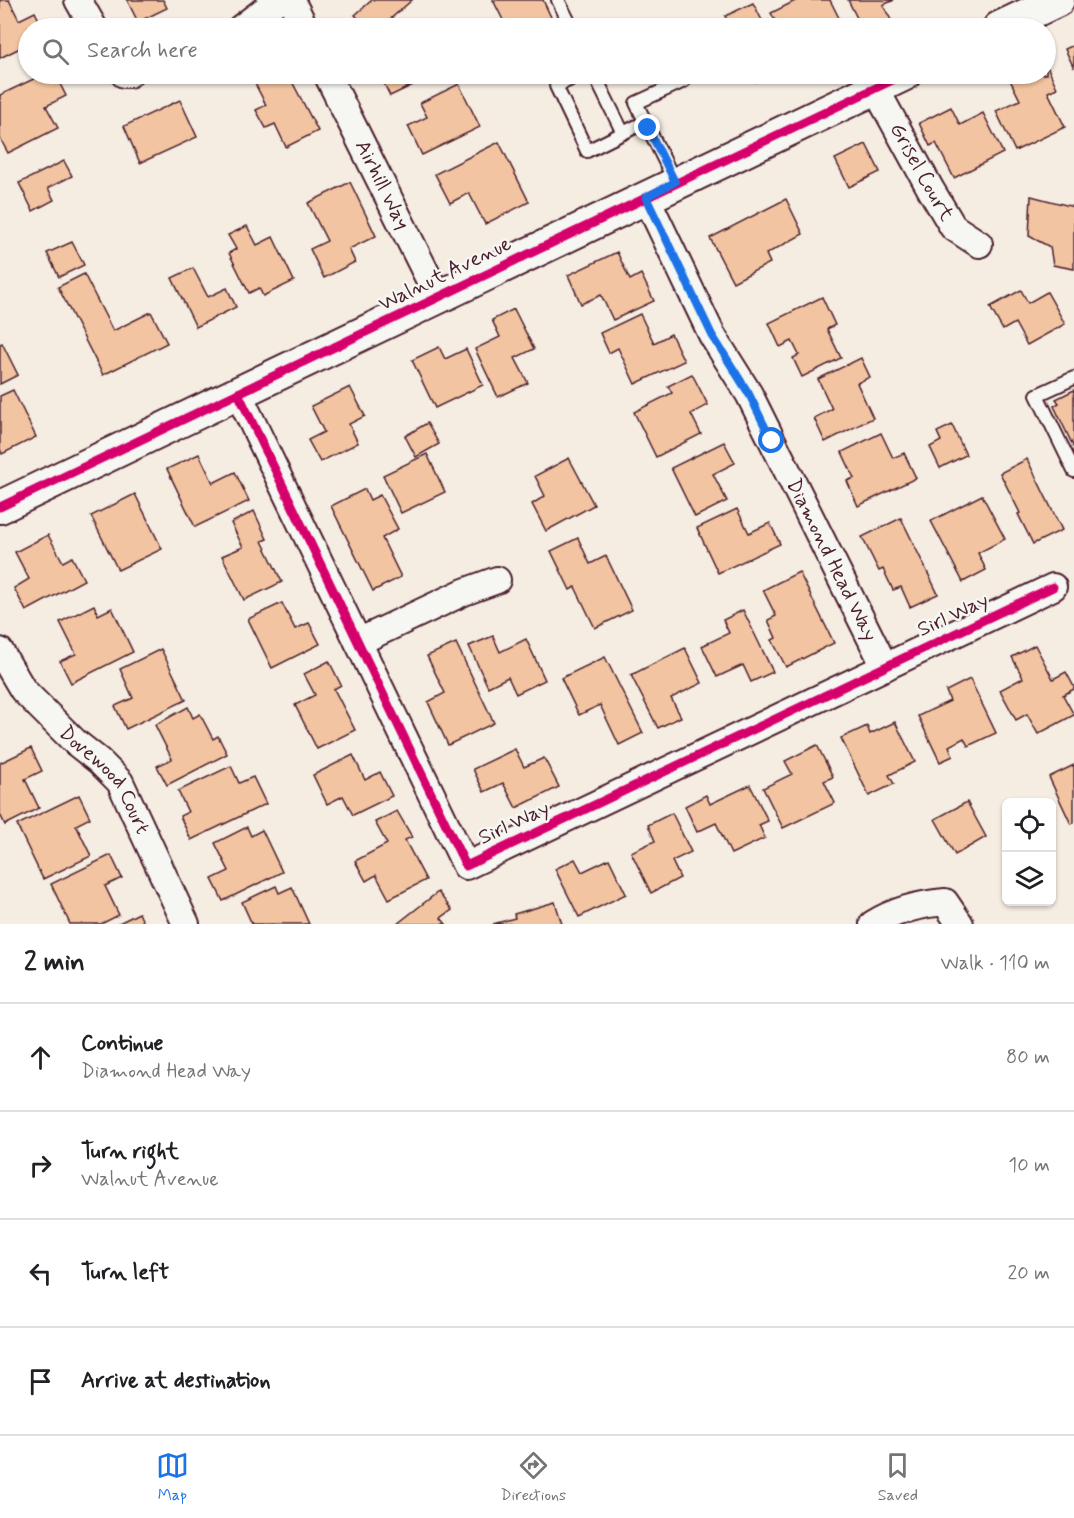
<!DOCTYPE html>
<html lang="en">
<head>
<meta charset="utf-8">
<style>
  :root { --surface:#fff; --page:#f6f6f6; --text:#202124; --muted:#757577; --line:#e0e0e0; --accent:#1a73e8 }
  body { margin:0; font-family:Mynerve,sans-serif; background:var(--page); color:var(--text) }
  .controls { position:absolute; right:18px; bottom:18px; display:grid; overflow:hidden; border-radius:9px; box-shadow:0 2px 4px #0004 }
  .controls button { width:54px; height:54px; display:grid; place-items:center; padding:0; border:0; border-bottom:2px solid var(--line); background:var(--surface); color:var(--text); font:30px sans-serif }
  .stop { position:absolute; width:18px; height:18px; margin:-14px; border:4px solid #1a73e8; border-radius:50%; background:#fff }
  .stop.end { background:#1a73e8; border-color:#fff; box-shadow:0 2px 6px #0008 }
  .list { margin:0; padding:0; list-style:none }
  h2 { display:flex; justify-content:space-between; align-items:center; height:78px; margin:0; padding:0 24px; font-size:26px }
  h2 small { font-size:20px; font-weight:400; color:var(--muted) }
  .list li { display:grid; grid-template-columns:39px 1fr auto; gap:18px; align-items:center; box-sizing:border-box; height:108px; padding:0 24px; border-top:2px solid var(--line) }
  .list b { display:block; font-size:22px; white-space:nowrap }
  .list p { margin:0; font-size:20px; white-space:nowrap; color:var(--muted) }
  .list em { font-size:20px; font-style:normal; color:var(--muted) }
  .icon { flex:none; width:33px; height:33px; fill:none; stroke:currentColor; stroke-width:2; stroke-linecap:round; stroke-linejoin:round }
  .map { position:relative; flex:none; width:1074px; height:924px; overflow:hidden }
  .search { position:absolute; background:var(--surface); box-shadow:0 2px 4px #0004; left:18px; right:18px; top:18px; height:66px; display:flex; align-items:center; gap:15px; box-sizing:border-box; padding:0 21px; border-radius:33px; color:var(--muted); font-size:22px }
  .sheet { height:510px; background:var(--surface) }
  nav { display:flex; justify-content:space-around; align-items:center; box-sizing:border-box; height:84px; border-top:2px solid var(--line); background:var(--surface); font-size:16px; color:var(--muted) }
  nav a { display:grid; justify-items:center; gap:3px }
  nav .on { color:var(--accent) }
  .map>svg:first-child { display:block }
  .building { fill:#f2c4a1; stroke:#4a1f2b; stroke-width:1.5 }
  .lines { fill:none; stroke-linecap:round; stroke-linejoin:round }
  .service-casing { stroke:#4a1f2b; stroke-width:16 }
  .minor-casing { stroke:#4a1f2b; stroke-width:30 }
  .tertiary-casing { stroke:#4a1f2b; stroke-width:36 }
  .service { stroke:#f6f6f2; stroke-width:12 }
  .minor { stroke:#f6f6f2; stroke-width:26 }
  .tertiary { stroke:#f6f6f2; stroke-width:32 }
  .cycleway-casing { stroke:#f6f6f2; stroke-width:13 }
  .cycleway { stroke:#d6006c; stroke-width:9 }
  .route { stroke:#1a73e8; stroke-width:8 }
  .labels { text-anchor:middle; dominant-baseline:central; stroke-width:5; stroke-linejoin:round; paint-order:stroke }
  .street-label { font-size:21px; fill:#4a1f2b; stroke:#f6f6f2 }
</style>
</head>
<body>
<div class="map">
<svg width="1074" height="924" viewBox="0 0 1074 924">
  <rect width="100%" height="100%" fill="#f5ece2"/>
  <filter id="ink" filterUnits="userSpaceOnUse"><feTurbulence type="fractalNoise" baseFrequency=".0167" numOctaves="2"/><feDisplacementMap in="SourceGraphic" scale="12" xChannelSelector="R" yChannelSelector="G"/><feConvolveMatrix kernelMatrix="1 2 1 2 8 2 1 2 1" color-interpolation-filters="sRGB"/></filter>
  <g filter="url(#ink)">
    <!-- building -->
    <g class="building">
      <polygon points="0,0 9,0 19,20 35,12 43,28 28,28 28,44 0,58"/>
      <polygon points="127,0 163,0 167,8 138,22"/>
      <polygon points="372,0 412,0 380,28 367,28 355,15"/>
      <polygon points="493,0 543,0 556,28 507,28"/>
      <polygon points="797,0 830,0 844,28 779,28 771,13"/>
      <polygon points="848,0 894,0 883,5 891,20 874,28 862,28"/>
      <polygon points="753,3 766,28 731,28 725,16"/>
      <polygon points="428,21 432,28 413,28"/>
      <polygon points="1074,45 1074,68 1065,49"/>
      <polygon points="1046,64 1057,88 1048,92 1065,127 1015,151 996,111 1020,100 1009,78 1018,74 1046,74"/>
      <polygon points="44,74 55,74 66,96 46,106 58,128 8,153 0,138 0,95"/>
      <polygon points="250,74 288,74 318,131 286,147 275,124 266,128 256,110 266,105"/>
      <polygon points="383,74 436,74 390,96 380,75"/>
      <polygon points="752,74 773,74 756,82"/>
      <polygon points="459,84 480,127 422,155 408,126 427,117 420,103"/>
      <polygon points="180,100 197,137 140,163 124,126"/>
      <polygon points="951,107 960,125 983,113 1003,153 954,178 936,143 930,146 919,123"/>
      <polygon points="499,142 529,202 485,224 469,193 450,203 435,174"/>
      <polygon points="866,144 880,172 849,187 835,159"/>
      <polygon points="64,161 72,176 48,188 54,200 33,211 19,183"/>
      <polygon points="350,182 376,236 349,249 355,262 324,278 310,249 327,241 308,203"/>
      <polygon points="1031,196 1074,207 1074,269 1053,265 1050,247 1029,236"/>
      <polygon points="786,199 803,234 766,254 770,263 733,282 710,238"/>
      <polygon points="247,226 257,245 273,237 294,281 263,296 259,288 249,293 229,253 236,249 228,235"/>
      <polygon points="72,242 84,265 59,277 47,253"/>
      <polygon points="617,252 630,280 641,274 654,301 613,320 601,295 581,304 568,275"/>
      <polygon points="193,268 208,297 227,288 236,307 196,327 172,278"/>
      <polygon points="84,274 113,331 151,312 167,343 103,375 58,287"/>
      <polygon points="1021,290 1028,303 1047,292 1065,324 1027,345 1015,323 1003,330 990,307"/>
      <polygon points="822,297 835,325 827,329 841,358 802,377 793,358 799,355 792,341 780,347 769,323"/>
      <polygon points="514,309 534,349 515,358 528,383 498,397 475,349 500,337 492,320"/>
      <polygon points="640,314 654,343 671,334 684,361 635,384 618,348 609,353 600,333"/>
      <polygon points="2,343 18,375 0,384 0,344"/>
      <polygon points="439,347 445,359 466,349 483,385 435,408 412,360"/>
      <polygon points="861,358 870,377 857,383 873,418 825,442 814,418 832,409 818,379"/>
      <polygon points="692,374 708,405 691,414 701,434 656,457 634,412 672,393 668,386"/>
      <polygon points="350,387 365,416 349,424 358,443 320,462 308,440 324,432 311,406"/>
      <polygon points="13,390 36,437 2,454 0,449 0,396"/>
      <polygon points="1074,390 1074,448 1054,406 1059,403 1056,399"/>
      <polygon points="427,423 439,444 416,457 405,436"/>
      <polygon points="952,425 966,455 940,468 930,447 941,441 937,432"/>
      <polygon points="881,433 893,458 904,453 916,478 858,506 847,481 854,478 842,452"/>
      <polygon points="724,442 735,463 713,474 727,501 695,517 671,468"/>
      <polygon points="199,454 213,483 235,472 249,501 195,527 167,469"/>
      <polygon points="427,454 445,492 401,513 383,475"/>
      <polygon points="569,458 594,505 546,531 532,504 545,496 535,476"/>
      <polygon points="1027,459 1062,530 1033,544 1018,514 1020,513 1000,473"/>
      <polygon points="365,489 370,500 380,495 398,529 382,538 401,577 373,591 331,506"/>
      <polygon points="135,494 162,549 118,570 91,516"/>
      <polygon points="982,495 1005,539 978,553 986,570 963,582 931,521"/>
      <polygon points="737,509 749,533 770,523 780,544 718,573 697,528"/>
      <polygon points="254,511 267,539 262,541 282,582 244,600 222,556 243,547 231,523"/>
      <polygon points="901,518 938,594 910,607 901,587 893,590 883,569 879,571 862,537"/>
      <polygon points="48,535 63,562 72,557 84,580 26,611 14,588 29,579 15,552"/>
      <polygon points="578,538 590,564 606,556 632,610 595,628 575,587 570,590 551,551"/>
      <polygon points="799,572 834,643 786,667 772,640 776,638 768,620 776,616 763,590"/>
      <polygon points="282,603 295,629 309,623 320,644 272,668 248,619"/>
      <polygon points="94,605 98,615 112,608 133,652 71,683 60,661 76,654 60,622"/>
      <polygon points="743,610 773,672 751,682 743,665 717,677 702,646 729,633 723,620"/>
      <polygon points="493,636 500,652 526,639 545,680 516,694 508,677 488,687 469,646"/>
      <polygon points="456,643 494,723 448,745 428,702 445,693 427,656"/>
      <polygon points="1035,645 1053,679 1066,672 1074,687 1074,689 1063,695 1074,715 1038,734 1027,714 1016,720 1000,690 1023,678 1012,657"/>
      <polygon points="685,648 702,683 671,698 681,717 658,728 631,675"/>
      <polygon points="161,649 186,700 126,729 115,706 133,698 120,669"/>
      <polygon points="605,657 643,733 619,745 600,705 579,715 561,678"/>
      <polygon points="329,661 341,685 334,689 355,730 317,749 295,705 315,695 304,674"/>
      <polygon points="970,679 996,733 968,746 964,738 949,746 953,756 940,762 918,716 950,701 946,691"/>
      <polygon points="188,707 193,718 200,714 213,739 218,736 227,754 167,785 157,766 172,759 155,725"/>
      <polygon points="895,722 915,762 889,775 894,784 869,796 841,738 867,726 870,734"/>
      <polygon points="817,745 833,777 824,781 835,803 783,828 763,788 792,774 785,761"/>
      <polygon points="31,748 42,771 25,779 39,808 5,825 0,814 0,763"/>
      <polygon points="515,749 524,767 544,758 559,787 516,808 503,783 484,792 473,769"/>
      <polygon points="353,755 365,780 380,772 392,796 353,815 343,796 327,804 313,775"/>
      <polygon points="1074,765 1074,823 1071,824 1049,777"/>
      <polygon points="231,766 239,783 253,777 266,804 191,840 180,816 188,812 178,791"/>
      <polygon points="750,785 768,821 759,825 765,838 731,854 716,823 697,832 685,806 706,795 710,804"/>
      <polygon points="79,795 90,818 76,825 91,856 43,879 17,825"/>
      <polygon points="967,802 986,837 955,855 935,819"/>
      <polygon points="397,811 412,837 405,840 426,880 389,899 376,875 366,881 355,861 387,844 375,822"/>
      <polygon points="672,813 691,852 672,861 680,878 651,893 631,852 655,841 648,825"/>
      <polygon points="247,827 251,836 262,830 282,872 223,901 212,879 229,871 215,843"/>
      <polygon points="111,855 122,878 105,886 119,915 101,924 70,924 51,884"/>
      <polygon points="575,859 582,872 609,859 626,894 579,917 555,869"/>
      <polygon points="276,886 279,893 292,887 309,924 252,924 242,902"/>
      <polygon points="438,892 452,910 441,918 446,924 397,924"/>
      <polygon points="555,902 562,924 493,924 515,918 514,914"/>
      <polygon points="139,913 144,924 117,924"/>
    </g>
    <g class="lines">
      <defs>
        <g id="service">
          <polyline points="558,0 572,28"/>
          <polyline points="582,74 556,86 587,151 645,122"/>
          <polyline points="594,74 623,133"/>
          <polyline points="675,182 636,103 684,81"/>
          <polyline points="1074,378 1037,395 1074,471"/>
        </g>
        <g id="minor">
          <polyline points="78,0 94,28"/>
          <polyline points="291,0 305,28"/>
          <polyline points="241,28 278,0"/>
          <polyline points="124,74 129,74"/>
          <path id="s1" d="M 327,74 L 438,297"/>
          <path id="s2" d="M 875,88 L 931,190 L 953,227 L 979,244"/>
          <path id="s3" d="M 646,197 L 712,335 L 749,394 L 885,667"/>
          <polyline points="238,393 466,866 1053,587"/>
          <polyline points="358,642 464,592 497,580"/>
          <path id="s4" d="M 0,651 L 23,690 L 75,742 L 99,761 L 120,782 L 186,924"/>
          <path d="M 873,924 C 894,911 921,904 945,902 L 960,924"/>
        </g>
        <g id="tertiary">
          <polyline points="999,28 1058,0"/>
          <polyline points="0,507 905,74"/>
        </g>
      </defs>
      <!-- service casing -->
      <use href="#service" class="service-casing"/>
      <!-- minor casing -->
      <use href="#minor" class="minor-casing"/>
      <!-- tertiary casing -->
      <use href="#tertiary" class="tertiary-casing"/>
      <!-- service -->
      <use href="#service" class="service"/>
      <!-- minor -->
      <use href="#minor" class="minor"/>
      <!-- tertiary -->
      <use href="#tertiary" class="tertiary"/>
      <defs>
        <g id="cycleway">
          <polyline points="238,393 466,866 1053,587"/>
          <polyline points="0,507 905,74"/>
        </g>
      </defs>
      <!-- cycleway casing -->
      <use href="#cycleway" class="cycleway-casing"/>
      <!-- cycleway -->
      <use href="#cycleway" class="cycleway"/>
    </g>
  </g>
  <g class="lines" filter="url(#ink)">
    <!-- route -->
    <polyline class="route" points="648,128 675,182 646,197 712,335 749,394 772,441"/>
  </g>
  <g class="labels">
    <!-- street labels -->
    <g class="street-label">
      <text stroke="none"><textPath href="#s2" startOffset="96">Grisel Court</textPath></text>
      <text stroke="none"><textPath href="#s1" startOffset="124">Airhill Way</textPath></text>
      <text transform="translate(445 274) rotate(-26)">Walnut Avenue</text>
      <text stroke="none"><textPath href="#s3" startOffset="408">Diamond Head Way</textPath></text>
      <text transform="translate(953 615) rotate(-25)">Sirl Way</text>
      <text stroke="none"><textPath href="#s4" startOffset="168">Dovewood Court</textPath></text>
      <text transform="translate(514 823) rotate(-25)">Sirl Way</text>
    </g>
  </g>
</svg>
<div class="controls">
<button><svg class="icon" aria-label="locate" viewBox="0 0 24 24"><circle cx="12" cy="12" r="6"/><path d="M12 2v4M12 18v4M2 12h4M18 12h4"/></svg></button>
<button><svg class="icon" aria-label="layers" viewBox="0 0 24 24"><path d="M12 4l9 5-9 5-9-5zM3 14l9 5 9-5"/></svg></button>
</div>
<div class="stop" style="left:772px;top:441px"></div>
<div class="stop end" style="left:648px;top:128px"></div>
<div class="search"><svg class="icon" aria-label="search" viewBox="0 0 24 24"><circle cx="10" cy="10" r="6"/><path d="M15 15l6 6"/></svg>Search here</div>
</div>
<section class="sheet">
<h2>2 min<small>Walk · 110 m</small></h2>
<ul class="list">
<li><svg class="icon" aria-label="ahead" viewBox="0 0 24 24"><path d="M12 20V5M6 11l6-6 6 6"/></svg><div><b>Continue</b><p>Diamond Head Way</p></div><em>80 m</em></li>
<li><svg class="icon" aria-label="right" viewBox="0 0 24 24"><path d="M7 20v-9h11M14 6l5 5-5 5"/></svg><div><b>Turn right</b><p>Walnut Avenue</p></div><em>10 m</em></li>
<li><svg class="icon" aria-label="left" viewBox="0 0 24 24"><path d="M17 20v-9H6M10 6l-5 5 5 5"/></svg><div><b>Turn left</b></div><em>20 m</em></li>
<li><svg class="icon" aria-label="arrive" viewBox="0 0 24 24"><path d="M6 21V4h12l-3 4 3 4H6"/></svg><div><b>Arrive at destination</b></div></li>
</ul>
</section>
<nav>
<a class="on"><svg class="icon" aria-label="map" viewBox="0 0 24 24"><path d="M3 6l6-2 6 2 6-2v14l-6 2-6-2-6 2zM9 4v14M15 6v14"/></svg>Map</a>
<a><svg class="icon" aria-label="directions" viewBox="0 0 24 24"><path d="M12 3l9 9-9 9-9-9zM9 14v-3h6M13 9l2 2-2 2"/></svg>Directions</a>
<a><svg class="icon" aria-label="saved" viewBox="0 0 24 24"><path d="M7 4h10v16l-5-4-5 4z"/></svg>Saved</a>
</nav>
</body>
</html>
